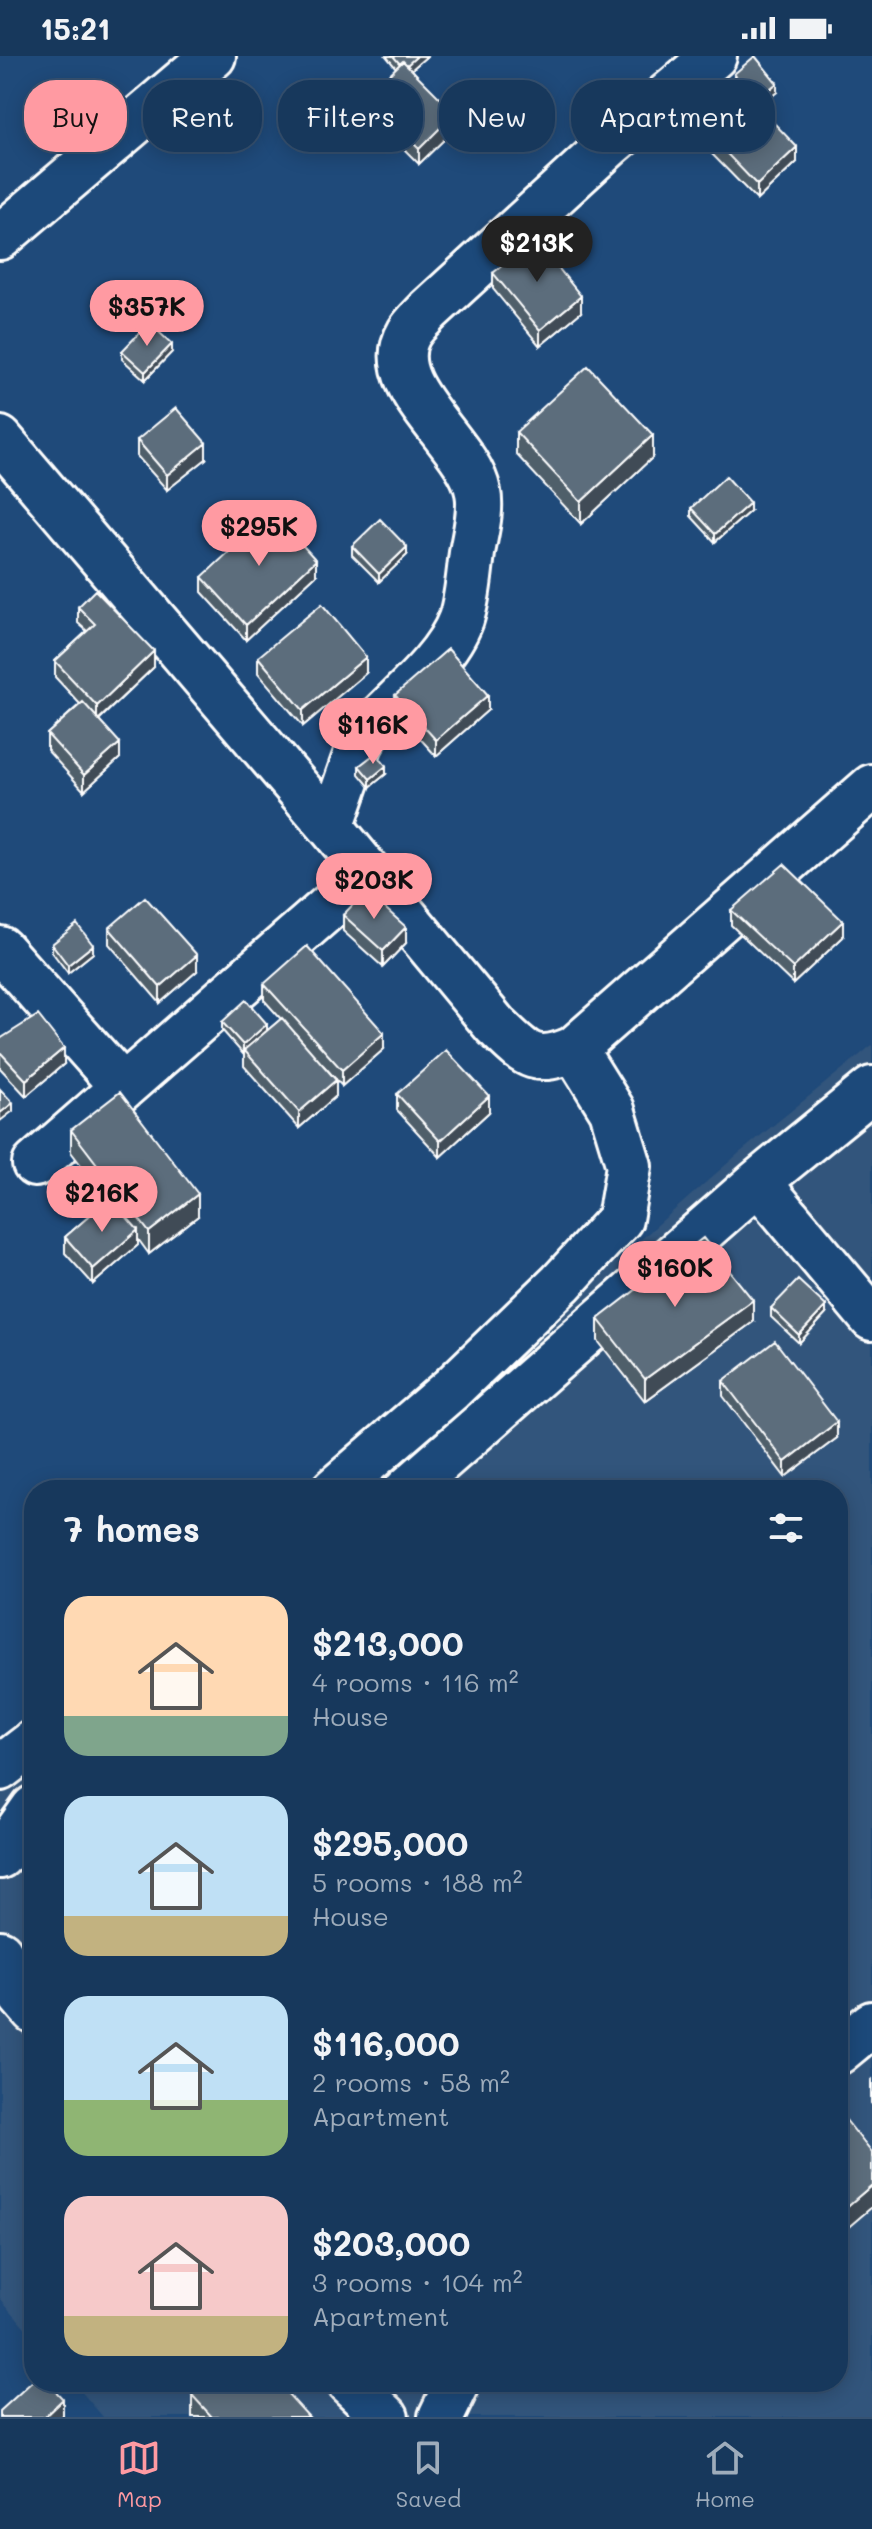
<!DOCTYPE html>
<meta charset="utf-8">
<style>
body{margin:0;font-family:Mali,sans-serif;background:#244365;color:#f1f3f6;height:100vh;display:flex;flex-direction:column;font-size:30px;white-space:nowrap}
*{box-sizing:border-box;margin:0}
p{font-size:26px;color:#9eacbb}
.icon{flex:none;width:44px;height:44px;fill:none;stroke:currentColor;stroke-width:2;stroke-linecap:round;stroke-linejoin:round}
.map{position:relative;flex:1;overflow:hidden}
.drawer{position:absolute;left:24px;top:1424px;width:824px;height:912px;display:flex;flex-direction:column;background:#17385c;border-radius:32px;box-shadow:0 4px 20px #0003,0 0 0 2px #365272}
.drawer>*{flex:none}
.banner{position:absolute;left:24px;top:24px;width:824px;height:72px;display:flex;gap:16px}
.price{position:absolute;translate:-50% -68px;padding:0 18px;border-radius:28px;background:#ff9aa2;color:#111;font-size:26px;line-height:52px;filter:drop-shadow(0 2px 4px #0008)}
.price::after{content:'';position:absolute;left:50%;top:48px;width:24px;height:18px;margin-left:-12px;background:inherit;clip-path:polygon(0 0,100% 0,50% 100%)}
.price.selected{background:#222;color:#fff}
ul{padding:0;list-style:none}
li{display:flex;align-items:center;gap:24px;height:200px;padding:0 40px}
li span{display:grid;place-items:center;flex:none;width:224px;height:160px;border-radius:24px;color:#555}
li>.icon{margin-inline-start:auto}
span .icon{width:96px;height:96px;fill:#fffc;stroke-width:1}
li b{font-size:34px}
h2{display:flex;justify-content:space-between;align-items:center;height:96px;padding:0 40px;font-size:34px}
.chip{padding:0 28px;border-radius:32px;background:#17385c;box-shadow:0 4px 20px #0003,0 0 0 2px #365272;font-size:28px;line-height:72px}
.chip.selected{background:#ff9aa2;color:#111}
.status{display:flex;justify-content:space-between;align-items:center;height:56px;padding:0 40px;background:#17385c;direction:ltr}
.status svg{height:22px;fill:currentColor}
.tab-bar{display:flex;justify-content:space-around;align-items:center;height:112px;border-top:2px solid #365272;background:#17385c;font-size:22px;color:#9eacbb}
.tab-bar a{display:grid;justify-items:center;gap:4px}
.tab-bar .selected{color:#ff9aa2}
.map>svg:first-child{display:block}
</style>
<div class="status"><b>15:21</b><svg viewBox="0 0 49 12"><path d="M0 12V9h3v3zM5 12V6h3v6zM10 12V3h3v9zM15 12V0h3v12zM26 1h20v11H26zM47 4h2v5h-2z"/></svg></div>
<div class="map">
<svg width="872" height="2361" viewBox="0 0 872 2361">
<rect width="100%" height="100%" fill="#1f4a7a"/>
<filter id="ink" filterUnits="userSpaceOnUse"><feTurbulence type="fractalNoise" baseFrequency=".0125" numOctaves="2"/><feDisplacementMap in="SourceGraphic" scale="16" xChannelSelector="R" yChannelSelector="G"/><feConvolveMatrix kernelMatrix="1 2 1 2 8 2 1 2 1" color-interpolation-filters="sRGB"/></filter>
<g filter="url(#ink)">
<path fill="#31547b" d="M872,989v1372h-769l-30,-35h765v-892h-482l382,-336z
M34,1705v577l-34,-40v-510z"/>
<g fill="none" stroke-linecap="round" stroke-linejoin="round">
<g stroke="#fff" stroke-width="50">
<path id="minor" d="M0,181l213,-181
M0,383l331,388 164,198c30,28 37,42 79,24l298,-262
M331,771l29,-83 8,-14c30,-32 78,-70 93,-111 7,-22 8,-44 11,-66 3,-19 10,-42 6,-61 -9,-50 -100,-106 -69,-159 5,-9 14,-16 20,-23l180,-165 105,-89
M0,893l122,137
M872,1033l-114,93 114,136
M35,1108l333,-291
M334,1434l117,-101 110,-106 59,-64 9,-53 -17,-56 -38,-61
M407,1434l351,-308
M0,1712l34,-26
M0,1800l34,-48
M0,1897l21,43 13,15
M838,1996l34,-28
M349,2326l37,35
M441,2361l17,-35"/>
</g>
<use href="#minor" stroke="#1f4a7a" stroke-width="44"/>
</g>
<path fill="#4f5e6b" stroke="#fff" stroke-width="2" d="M386,0h41l-15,13 43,60 -36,35 -52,-52v-16l29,-28z
M734,18l43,18 -18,14 38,56 -40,38 -47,-48v-16l38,-37 -14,-17z
M493,217l88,39 -41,34 -47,-57z
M122,295l50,1 -27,28 -23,-21z
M516,376l137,25 -72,67 -65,-70z
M137,384l69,19 -39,31 -30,-34z
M691,452l59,3 -35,31 -24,-26z
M352,490l55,9 -28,27 -27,-27z
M316,519l-70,65 -44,-48v-15z
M78,551l76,60 -55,53 21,38 -36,33 -37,-41v-16l33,-30 -25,-27v-16l32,-30 -9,-8z
M258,601l108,16 -63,53 -45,-53z
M395,639l93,15 -52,46 -41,-45z
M359,710l27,8 -16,13 -11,-13z
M731,854l112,27 -50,47 -62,-59z
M343,859l63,28 -23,24 -40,-36z
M109,872l88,43 -37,32 -51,-59z
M52,888l41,9 -25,20 -16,-21z
M264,928l120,65 -42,37 -19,-21 13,31 -37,32 -55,-62v-13l-1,1 -21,-24v-8l45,9 14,-12 -17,-19z
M0,983l64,25 -38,32 -26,-28z
M397,1038l92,18 -49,45 -43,-47z
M71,1074l127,86 -49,38 -11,-15v6l-45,39 -28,-31v-16l43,-37 -37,-48z
M771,1252l55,6 -27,29 -28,-26z
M598,1263l155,3 -108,79 -47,-60z
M723,1325l114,57 -52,39 -62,-81z
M872,2024v24l-1,-1v-22z
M192,2339l117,22h-117z"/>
<path fill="#404c57" stroke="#fff" stroke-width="2" d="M417,0h10l-24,21v-9z
M777,27v9l-21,17v-9z
M455,57v16l-36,35v-15z
M797,91v15l-40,38v-15z
M581,240v16l-41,34v-16z
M172,288v8l-27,28v-8z
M653,379v22l-72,67v-22z
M206,387v16l-39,31v-15z
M750,447v8l-35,31v-8z
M407,491v8l-28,27v-8z
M316,504v15l-70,65v-15z
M154,595v16l-57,54v-15z
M366,601v16l-63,53v-16z
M488,639v15l-52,46v-16z
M120,687v15l-36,33v-16z
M386,710v8l-16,13v-8z
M843,865v16l-50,47v-16z
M406,871v16l-23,24v-16z
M93,889v8l-25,20v-8z
M197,899v16l-37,32v-16z
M267,968v9l-23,17 -1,4v-9z
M384,977v16l-42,37v-16z
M64,992v16l-38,32v-16z
M336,1024v16l-37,32v-16z
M489,1040v16l-49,45v-16z
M13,1047v8l-13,10v-8z
M198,1138v22l-49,38v-22z
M138,1174v15l-45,39v-15z
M753,1244v22l-108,79v-22z
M826,1250v8l-27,29v-8z
M837,1366v16l-52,39v-15z
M872,2129v22l-34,29v-22z
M63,2343v16l-2,2h-17z"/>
<path fill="#5c6d7c" stroke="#fff" stroke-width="2" d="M393,0h24l-10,9 -4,-4 -3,3z
M755,0l22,27 -21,17 -22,-26z
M403,5l52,52 -36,36 -52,-53z
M750,42l47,49 -40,38 -47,-49z
M535,183l46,57 -41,34 -47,-57z
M149,267l23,21 -27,28 -23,-21z
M588,310l65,69 -72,67 -65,-70z
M176,352l30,35 -39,32 -30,-35z
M726,420l24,27 -35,31 -24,-26z
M272,456l44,48 -70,65 -44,-48z
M380,463l27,28 -28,27 -27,-28z
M95,534l59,61 -57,55 -42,-45 40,-37 -17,-17z
M322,548l44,53 -63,53 -45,-53z
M448,593l40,46 -52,45 -41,-45z
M83,646l37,41 -36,32 -37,-41z
M376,697l10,13 -16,13 -11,-13z
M784,808l59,57 -50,47 -62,-58z
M366,835l40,36 -23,24 -40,-36z
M145,841l52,58 -37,32 -51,-59z
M77,868l16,21 -25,20 -16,-21z
M307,890l77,87 -42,37 -78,-86z
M246,944l21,24 -24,21 -21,-23z
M38,959l26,33 -38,32 -26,-28v-13z
M282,962l54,62 -37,32 -55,-62z
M446,994l43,46 -49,45 -43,-47z
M0,1033l13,14 -13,10z
M120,1036l78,102 -49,38 -78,-102z
M110,1142l28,32 -45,39 -28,-32z
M703,1182l50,62 -108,79 -47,-60z
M798,1224l28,26 -27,29 -28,-27z
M775,1285l62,81 -52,40 -62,-81z
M838,2054l34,43v32l-34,29z
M34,2324v2h13l16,17 -19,18h-44v-6z
M206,2326h71l32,35h-97l-20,-22z"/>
</g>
</svg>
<b class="price selected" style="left:537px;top:228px">$213K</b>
<b class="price" style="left:147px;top:292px">$357K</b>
<b class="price" style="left:259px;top:512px">$295K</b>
<b class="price" style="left:373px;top:710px">$116K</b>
<b class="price" style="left:374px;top:865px">$203K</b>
<b class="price" style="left:102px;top:1178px">$216K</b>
<b class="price" style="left:675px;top:1253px">$160K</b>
<div class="banner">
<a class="chip selected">Buy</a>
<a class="chip">Rent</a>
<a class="chip">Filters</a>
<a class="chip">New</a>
<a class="chip">Apartment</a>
</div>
<section class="drawer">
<h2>7 homes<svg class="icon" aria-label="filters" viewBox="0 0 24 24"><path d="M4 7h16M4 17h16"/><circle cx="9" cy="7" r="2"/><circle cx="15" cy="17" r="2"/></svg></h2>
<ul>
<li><span style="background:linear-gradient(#ffd9b3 75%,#7fa58c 0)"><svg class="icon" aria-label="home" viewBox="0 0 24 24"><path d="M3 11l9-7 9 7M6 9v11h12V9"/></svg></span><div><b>$213,000</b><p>4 rooms · 116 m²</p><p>House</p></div></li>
<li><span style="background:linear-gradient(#bfe0f5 75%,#c2b280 0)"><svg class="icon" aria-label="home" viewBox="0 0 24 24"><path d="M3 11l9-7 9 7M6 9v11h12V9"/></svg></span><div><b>$295,000</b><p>5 rooms · 188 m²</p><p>House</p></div></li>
<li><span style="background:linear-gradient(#bfe0f5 65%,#8fb573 0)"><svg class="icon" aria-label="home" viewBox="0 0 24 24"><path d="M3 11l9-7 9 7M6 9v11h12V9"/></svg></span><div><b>$116,000</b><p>2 rooms · 58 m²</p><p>Apartment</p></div></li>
<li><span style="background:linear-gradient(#f6c9c9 75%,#c2b280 0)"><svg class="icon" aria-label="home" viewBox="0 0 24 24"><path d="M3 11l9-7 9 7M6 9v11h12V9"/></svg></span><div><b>$203,000</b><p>3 rooms · 104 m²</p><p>Apartment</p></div></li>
</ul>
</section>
</div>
<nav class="tab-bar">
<a class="selected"><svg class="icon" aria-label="map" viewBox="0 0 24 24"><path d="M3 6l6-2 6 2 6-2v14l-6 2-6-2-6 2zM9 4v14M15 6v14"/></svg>Map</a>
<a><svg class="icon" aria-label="saved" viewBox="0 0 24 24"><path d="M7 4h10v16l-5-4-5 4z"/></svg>Saved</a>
<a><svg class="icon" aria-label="home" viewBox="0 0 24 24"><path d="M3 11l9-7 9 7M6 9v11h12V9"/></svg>Home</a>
</nav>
